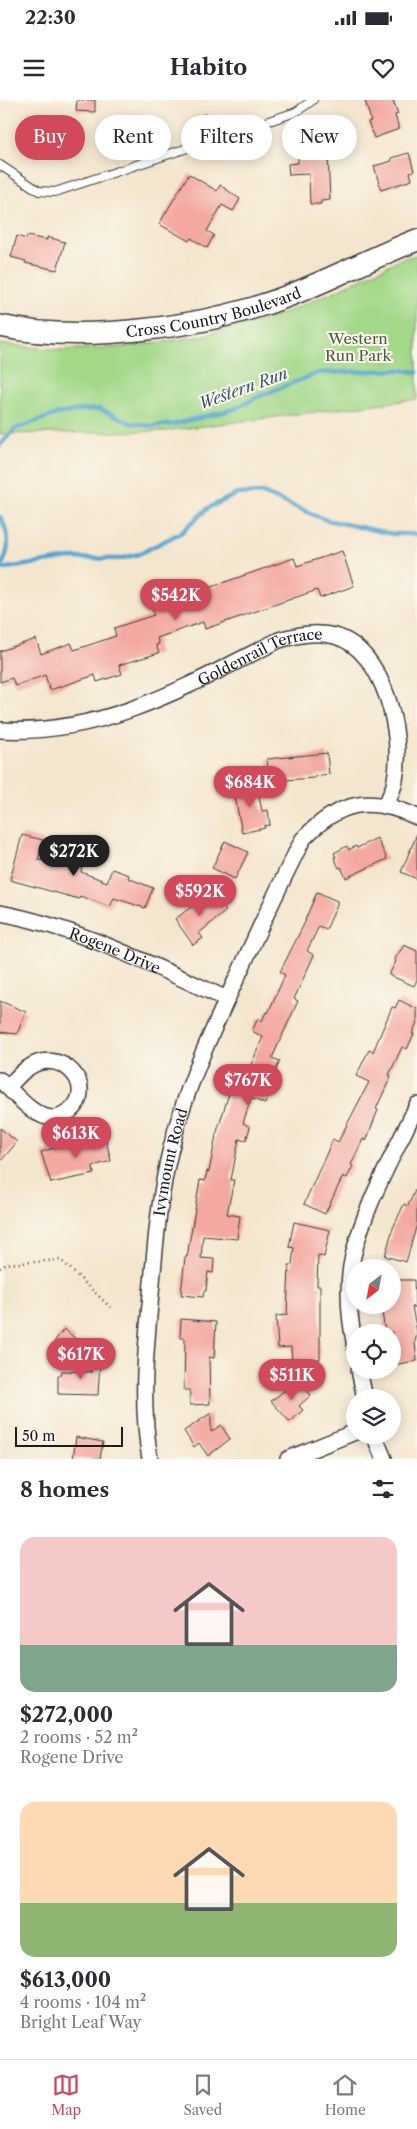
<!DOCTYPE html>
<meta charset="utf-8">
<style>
body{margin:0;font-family:"Libre Caslon Text",serif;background:#f7f7f7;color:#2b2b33;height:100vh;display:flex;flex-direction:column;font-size:19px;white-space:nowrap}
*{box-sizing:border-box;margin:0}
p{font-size:16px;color:#7c7c81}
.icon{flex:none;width:28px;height:28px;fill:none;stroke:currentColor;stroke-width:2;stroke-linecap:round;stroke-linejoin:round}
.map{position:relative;height:1359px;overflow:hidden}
.side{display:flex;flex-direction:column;background:#fff;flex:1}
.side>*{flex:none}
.hud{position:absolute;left:15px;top:15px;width:388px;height:45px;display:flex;gap:10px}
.needle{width:32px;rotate:211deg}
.fabs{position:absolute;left:346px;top:1159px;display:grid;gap:10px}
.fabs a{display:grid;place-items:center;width:55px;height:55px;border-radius:50%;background:#fff;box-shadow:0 2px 12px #0003;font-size:25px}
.scale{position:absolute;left:15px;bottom:12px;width:108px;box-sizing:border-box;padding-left:5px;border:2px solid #1c1c1c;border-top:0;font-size:14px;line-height:18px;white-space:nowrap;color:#1c1c1c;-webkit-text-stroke:4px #fbf7ec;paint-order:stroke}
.price{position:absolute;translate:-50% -42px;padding:0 11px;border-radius:18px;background:#d1495b;color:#fff;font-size:16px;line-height:32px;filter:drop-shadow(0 1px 2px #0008)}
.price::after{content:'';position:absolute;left:50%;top:30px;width:15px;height:11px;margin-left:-8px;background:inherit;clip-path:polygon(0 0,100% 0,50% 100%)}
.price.on{background:#222;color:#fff}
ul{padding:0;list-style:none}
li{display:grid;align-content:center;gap:10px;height:265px;padding:0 20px}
li span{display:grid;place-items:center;height:155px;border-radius:15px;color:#555}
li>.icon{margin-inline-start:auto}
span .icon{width:90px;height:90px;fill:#fffc;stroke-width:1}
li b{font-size:21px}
h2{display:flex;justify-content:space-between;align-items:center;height:60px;padding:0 20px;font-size:21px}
.pill{padding:0 18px;border-radius:22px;background:#fff;box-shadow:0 2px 12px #0003;font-size:18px;line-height:45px}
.pill.on{background:#d1495b;color:#fff}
.status{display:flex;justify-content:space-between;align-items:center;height:35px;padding:0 25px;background:#fff;direction:ltr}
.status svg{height:14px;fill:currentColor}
header{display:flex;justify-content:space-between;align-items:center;height:65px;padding:0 20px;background:#fff;font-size:22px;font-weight:700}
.tab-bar{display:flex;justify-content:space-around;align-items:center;height:70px;border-top:1px solid #e1e1e2;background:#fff;font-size:14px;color:#7c7c81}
.tab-bar a{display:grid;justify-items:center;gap:2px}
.tab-bar .on{color:#d1495b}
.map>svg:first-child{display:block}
</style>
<div class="status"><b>22:30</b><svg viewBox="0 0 49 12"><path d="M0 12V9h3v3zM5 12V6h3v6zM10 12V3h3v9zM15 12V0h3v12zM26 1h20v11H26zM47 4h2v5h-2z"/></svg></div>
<header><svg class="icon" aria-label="menu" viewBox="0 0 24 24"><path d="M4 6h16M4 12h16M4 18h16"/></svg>Habito<svg class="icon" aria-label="heart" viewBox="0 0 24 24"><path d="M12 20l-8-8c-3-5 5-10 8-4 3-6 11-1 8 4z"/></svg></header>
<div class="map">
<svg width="417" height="1359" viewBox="0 0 417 1359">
<rect width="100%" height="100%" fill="#fbf7ec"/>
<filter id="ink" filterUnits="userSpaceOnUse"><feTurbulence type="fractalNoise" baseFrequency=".02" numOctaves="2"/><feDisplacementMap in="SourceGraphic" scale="10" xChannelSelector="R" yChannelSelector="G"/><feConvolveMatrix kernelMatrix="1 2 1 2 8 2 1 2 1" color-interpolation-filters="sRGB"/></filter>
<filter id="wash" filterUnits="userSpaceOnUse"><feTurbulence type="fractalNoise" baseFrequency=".0096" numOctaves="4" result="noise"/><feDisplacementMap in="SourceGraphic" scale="20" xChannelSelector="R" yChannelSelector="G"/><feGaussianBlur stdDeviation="1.12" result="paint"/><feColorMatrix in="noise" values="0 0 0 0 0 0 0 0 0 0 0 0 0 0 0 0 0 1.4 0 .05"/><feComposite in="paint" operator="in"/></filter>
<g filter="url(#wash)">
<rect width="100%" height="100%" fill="#f4e6ce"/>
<path fill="#a2d888" stroke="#5f7a52" d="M417,155v144l-252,32 -165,3v-90l59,6 66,-3 72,-10 75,-19 64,-27 65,-32z"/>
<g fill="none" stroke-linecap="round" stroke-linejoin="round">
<path stroke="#53a5ce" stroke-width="4.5" d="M0,345l15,-16 42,-15 23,-4 20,-1 31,14 21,3 23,-2 59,-15 26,-13 58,-23 82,-3 17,2
M0,417c10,17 11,34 0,51
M0,469l70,-11 49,1 20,-5 43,-22 26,-24 29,-14 26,-1 63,27 67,14h24"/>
</g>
<g id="blocks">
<path fill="#f3a9a1" d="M77,0h18v12l-19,-1z
M365,0h28l5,14 -3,1 4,14 -25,9 -6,-16 3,-1z
M206,14l4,12 -13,3 -3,-11z
M298,42h17v14l13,-1 2,45 -9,1v3h-11l-1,-30 -20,1 -1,-11 10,-1z
M409,53l5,18 -4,1 2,8 -31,10 -7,-24 18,-5 -1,-3z
M189,74l28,17 3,-6 20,14 -7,12 -11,-6 -15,26 7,4 -7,13 -16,-10 -2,3 -30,-17z
M17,136l9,3 1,-3 20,4v-3l18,5 -8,28 -32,-7 1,-2 -15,-4z
M342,451l12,35 -34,12 -3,-8 -112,39 -2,-7 -46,16 2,6 -3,1 3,8 -40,12 3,9 -25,8 -2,-7 -45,15 -5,-15 -30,11 -3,-8 -12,4v-31l36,-12 5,15 30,-11 3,7 42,-14 -2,-8 40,-13 -2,-7 3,-1 -3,-8 34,-12 2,8 106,-37 3,8z
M327,653l2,21 -14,2v2l-46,3 -2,-22z
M256,682l6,29 6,-1 2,15 -6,1 1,2 -23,5 -9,-47z
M417,734v45l-16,-7z
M22,735l21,5 -5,20 23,3 4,-17 21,6 -5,20 26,10 5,-13 17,6 -1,3 25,10 -8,20 -31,-10 -4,9 -30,-11 -1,3 -69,-19z
M377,738l10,21 -41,19 -5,-11 -2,1 -5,-11h2l-2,-4 13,-7 2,4 7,-4 1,2z
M225,741l23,11 -13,27 -23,-11z
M211,792l15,19 -27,22 4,5 -10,7 -18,-26z
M317,792l20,9v4l-11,25 -7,-4 -12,25 7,4 -20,44 4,2 -26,57 8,3 -11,25 3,1 -7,17 -14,-6 -8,25 7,4 -4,14 -7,-2 -8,41h3l-7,34 13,2 -3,23 -34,-3 -2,22 13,1 -1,14 -5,-1 -2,19h-2l-1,6 -22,-2 4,-38h2l13,-77 5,1 2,-10 2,1 7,-37 17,-54 2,1 4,-9 7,3 17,-39 -11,-6 6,-13 4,3 4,-9 2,1 17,-38 -5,-3 26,-52h-1z
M404,845l13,6v29l-3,6 -25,-11 7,-14 -1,-2z
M399,900l18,9v13l-5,12h2l-7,15 -5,-2 -13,28 2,1 -15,33 2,1 -12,31 -3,-2 -12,26 2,1 -6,12 -4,-2 -18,38 -21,-10 29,-65 5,3 31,-60 -13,-6 13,-26 4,2 19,-45 3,1z
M0,901l26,11 -9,22 -17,-2z
M0,1028l17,14 -17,20z
M105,1036l6,25 -18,5 1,8 -43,9 -10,-31 40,-12z
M417,1086v38l-11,38 -21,-6 8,-28 11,-24 4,2z
M294,1122l36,8 -6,27 -6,-2 -1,31h3v73l-28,2 -1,-14 -13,1 -2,-32 11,-1 2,-50h3l2,-17 -5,-1z
M392,1180h22l1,27h-3l5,25 -2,11 2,18 -25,4v-33h-7l-4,-27h11z
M181,1219l35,3 -2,36 -5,-1 1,47 -20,1v-15h-6l1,-52h-5z
M64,1229l12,10 -10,13 -12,-10z
M77,1261h23l-2,34 -40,-1v-19h3l1,-4 30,1z
M298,1280l13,15 -12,11 4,4 -13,12 -19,-21z
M211,1313v19l10,-7 9,14 -22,17 -9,-13 -5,4 -10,-16z
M76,1337l27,5 -3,17h-27z"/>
</g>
</g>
<g filter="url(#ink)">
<use href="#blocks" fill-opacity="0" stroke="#3c3a37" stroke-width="1"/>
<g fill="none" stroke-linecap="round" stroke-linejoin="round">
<g stroke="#3c3a37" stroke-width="10">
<path id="service" d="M0,65l39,26 16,1 241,-80 17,-12"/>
</g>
<g stroke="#3c3a37" stroke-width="18">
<g id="minor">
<path id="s1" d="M0,630c105,6 189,-45 279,-90 18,-5 37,-9 56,-4 50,14 69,100 60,144 -1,9 -6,17 -9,25"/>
<path id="s2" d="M0,813c80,15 153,53 227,86"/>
<path d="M0,980c15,13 32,37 53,38 6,1 12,-4 17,-7 29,-25 -10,-66 -42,-43 -8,5 -14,13 -20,19"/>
<path d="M355,1247c-6,-30 -9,-62 -2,-91 12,-52 42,-103 64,-151"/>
<path d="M359,1270l6,28"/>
<path d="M374,1335l10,24"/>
<path id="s3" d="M150,1359c-9,-52 -5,-103 0,-154 5,-53 8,-106 21,-157 15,-63 43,-121 70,-179 20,-44 40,-87 62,-130 36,-38 66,-44 114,-22"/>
<path d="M288,1359l67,-27"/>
</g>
</g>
<g stroke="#3c3a37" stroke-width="24">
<g id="secondary">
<path id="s4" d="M0,226c83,18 209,1 288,-30 44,-17 85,-39 129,-56"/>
</g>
</g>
<path stroke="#3c3a37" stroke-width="2.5" stroke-dasharray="1 4" stroke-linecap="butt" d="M0,1168l6,-4 55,-4 50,48"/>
<use href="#service" stroke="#fff" stroke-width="8"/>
<use href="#minor" stroke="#fff" stroke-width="15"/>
<use href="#secondary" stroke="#fff" stroke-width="21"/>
</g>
</g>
<g text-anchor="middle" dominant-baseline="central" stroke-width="4" stroke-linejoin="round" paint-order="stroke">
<g font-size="15" fill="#1c1c1c" stroke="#fbf7ec">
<text stroke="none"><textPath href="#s4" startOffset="216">Cross Country Boulevard</textPath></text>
<text stroke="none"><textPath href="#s1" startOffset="274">Goldenrail Terrace</textPath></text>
<text stroke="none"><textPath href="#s2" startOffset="121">Rogene Drive</textPath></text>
<text stroke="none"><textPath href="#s3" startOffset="299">Ivymount Road</textPath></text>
</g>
<g font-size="15" fill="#4b5e42" stroke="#fbf7ec">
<text x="358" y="238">Western<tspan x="358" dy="17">Run Park</tspan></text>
</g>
<g font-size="16" font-style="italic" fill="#355a6c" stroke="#fbf7ec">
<text transform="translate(243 288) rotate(-20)">Western Run</text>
</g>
</g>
</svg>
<div class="fabs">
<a><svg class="needle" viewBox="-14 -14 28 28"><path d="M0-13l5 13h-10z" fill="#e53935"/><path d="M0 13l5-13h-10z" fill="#7c7c81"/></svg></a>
<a><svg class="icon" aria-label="locate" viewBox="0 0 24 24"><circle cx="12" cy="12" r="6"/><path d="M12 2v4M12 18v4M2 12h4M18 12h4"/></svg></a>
<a><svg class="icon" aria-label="layers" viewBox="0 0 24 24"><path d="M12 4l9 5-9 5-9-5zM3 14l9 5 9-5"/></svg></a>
</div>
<div class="scale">50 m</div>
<b class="price" style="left:176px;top:521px">$542K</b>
<b class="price" style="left:250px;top:708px">$684K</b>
<b class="price on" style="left:74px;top:777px">$272K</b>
<b class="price" style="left:200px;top:817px">$592K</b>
<b class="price" style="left:248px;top:1006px">$767K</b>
<b class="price" style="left:76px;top:1059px">$613K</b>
<b class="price" style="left:81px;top:1280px">$617K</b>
<b class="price" style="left:292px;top:1301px">$511K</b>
<div class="hud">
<a class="pill on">Buy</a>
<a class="pill">Rent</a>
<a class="pill">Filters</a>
<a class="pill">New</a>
</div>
</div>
<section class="side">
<h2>8 homes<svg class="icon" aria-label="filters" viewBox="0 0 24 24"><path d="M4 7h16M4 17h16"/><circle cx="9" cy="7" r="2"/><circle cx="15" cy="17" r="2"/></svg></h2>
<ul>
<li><span style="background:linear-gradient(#f6c9c9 70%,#7fa58c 0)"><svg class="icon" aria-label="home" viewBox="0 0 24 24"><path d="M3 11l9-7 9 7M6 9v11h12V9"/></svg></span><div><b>$272,000</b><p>2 rooms · 52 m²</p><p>Rogene Drive</p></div></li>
<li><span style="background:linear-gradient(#ffd9b3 65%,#8fb573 0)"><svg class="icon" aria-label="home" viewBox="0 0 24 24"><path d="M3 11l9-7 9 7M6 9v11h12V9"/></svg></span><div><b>$613,000</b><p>4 rooms · 104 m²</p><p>Bright Leaf Way</p></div></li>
</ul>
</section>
<nav class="tab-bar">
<a class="on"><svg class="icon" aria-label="map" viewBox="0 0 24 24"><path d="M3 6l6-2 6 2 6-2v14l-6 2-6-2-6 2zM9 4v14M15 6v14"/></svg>Map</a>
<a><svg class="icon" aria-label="saved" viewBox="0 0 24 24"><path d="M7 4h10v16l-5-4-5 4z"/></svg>Saved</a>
<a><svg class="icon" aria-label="home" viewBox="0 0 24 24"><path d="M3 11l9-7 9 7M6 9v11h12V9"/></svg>Home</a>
</nav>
